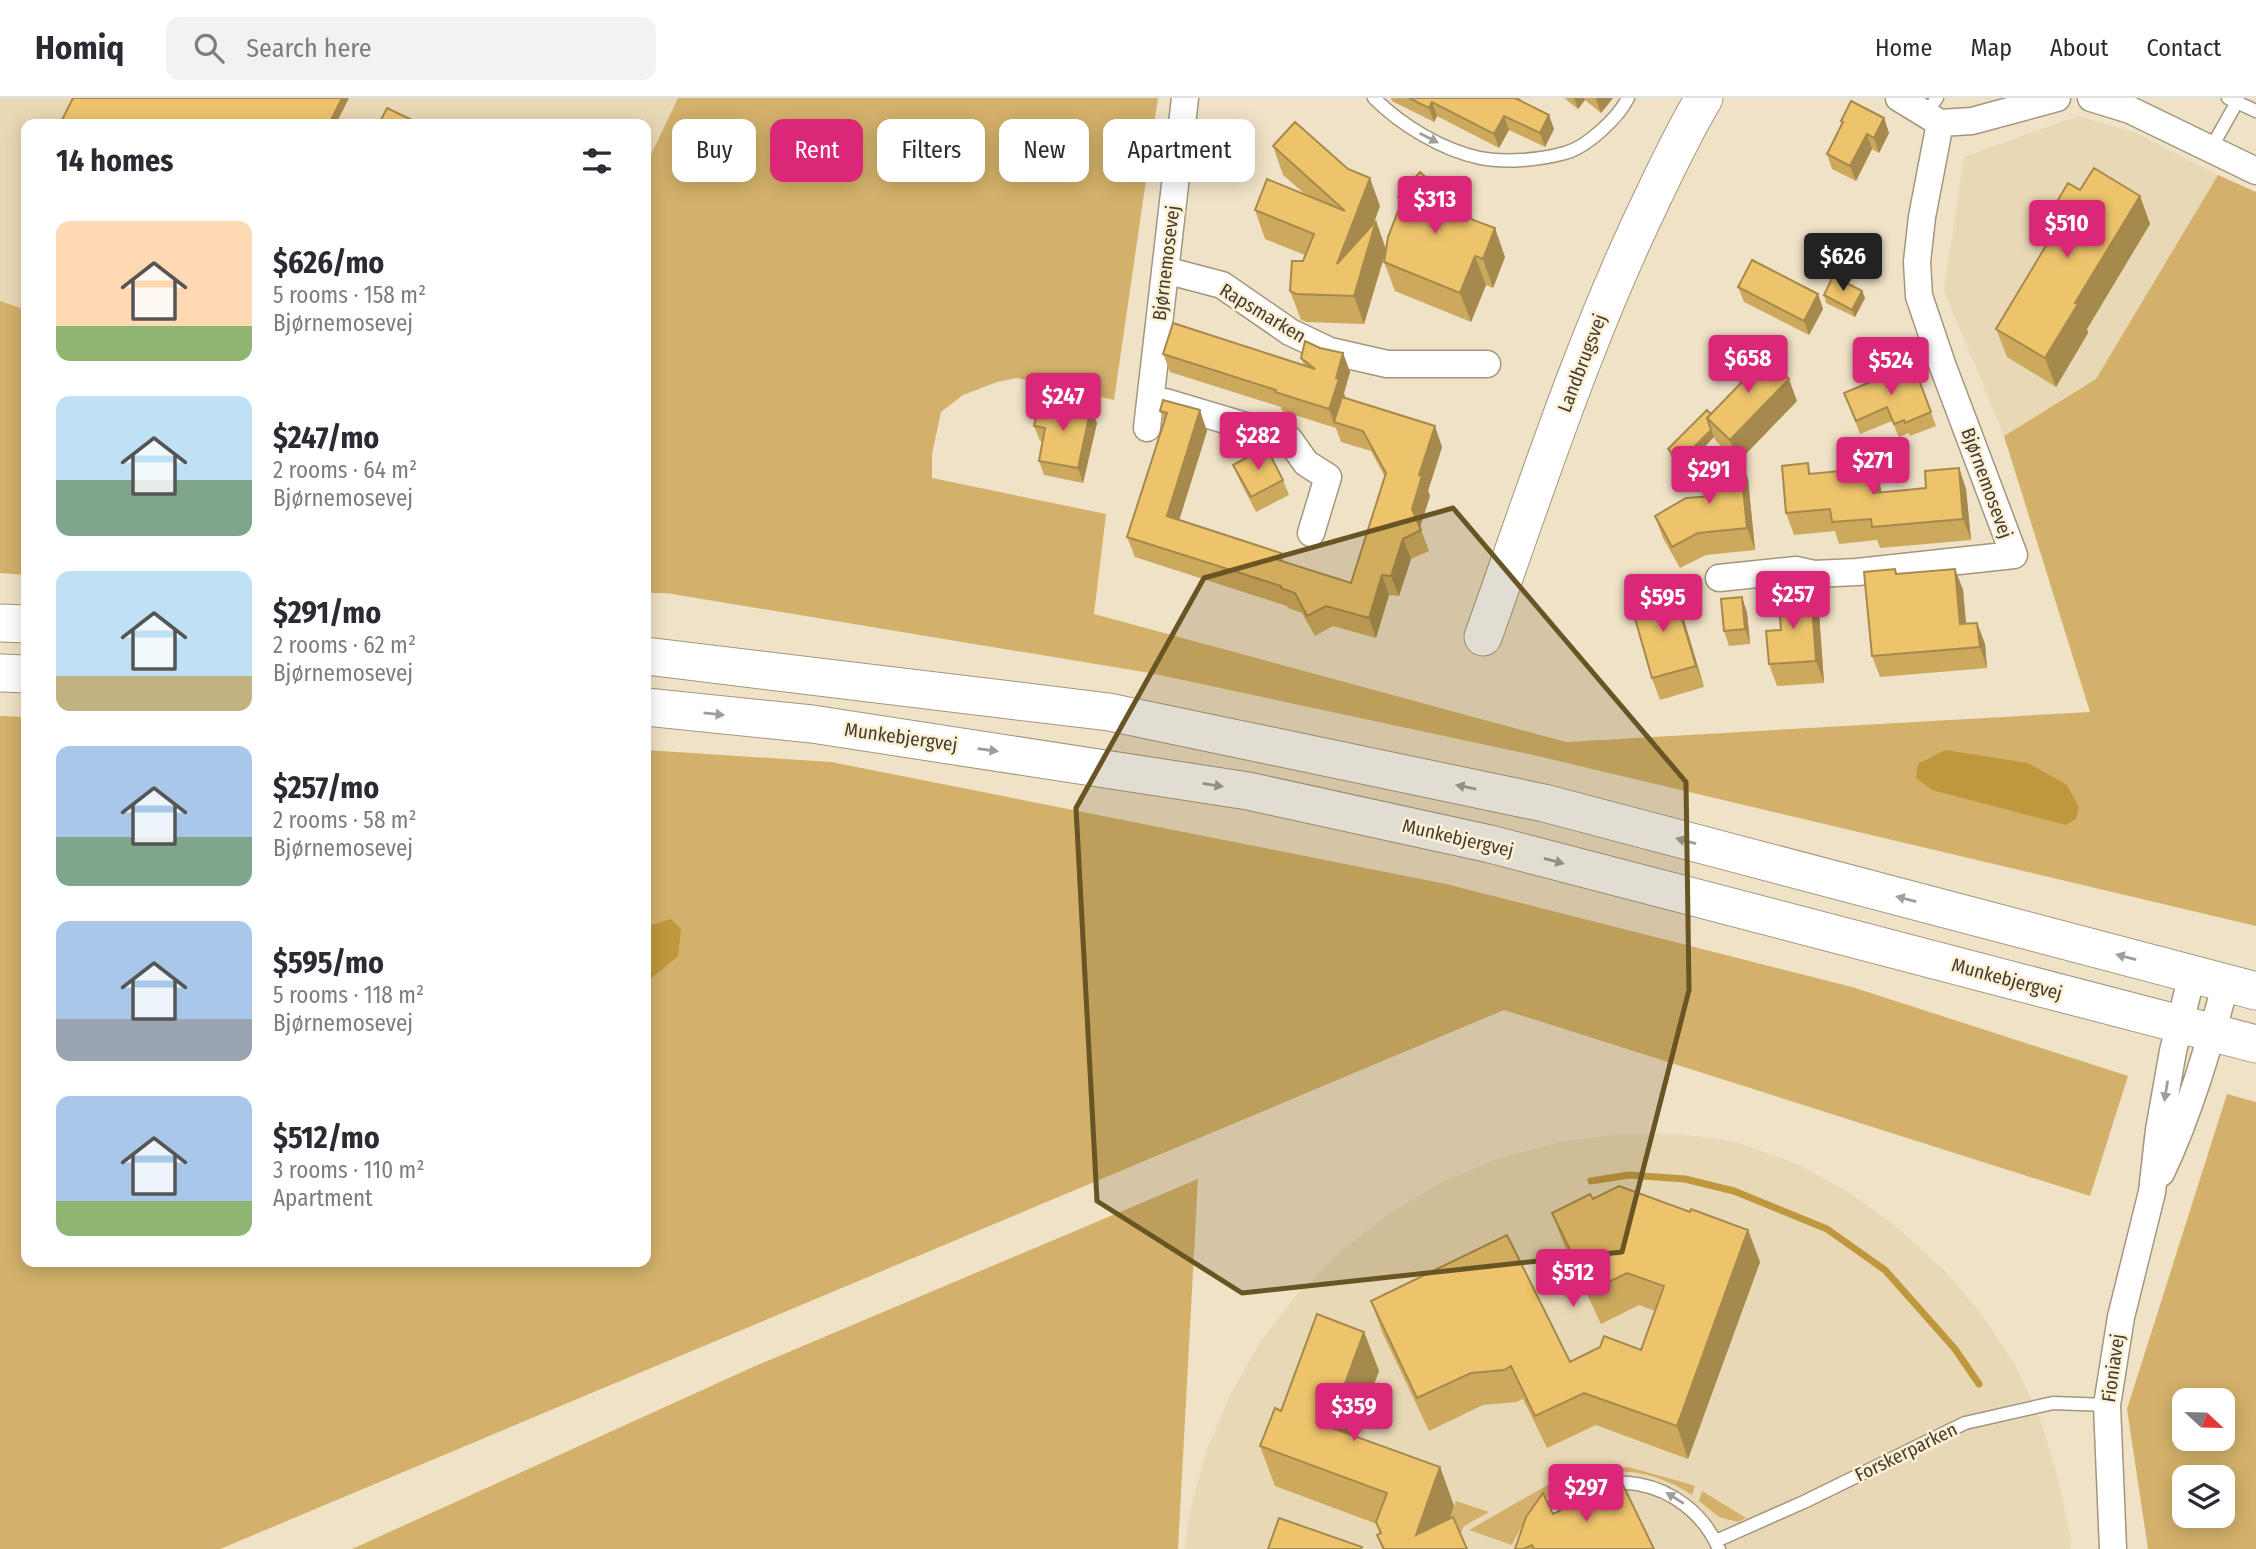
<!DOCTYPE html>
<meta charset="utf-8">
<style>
body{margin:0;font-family:"Fira Sans Condensed",sans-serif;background:#f2f2f3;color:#2b2b33;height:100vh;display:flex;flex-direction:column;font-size:26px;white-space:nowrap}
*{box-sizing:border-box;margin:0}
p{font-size:23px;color:#7c7c81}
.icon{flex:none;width:38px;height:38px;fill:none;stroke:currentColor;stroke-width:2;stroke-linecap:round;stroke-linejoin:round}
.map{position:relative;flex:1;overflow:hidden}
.drawer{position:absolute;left:21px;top:21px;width:630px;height:1148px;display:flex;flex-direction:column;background:#fff;border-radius:14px;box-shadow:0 4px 18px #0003}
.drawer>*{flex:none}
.top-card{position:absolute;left:672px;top:21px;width:665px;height:63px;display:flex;gap:14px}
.needle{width:46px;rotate:112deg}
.fabs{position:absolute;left:2172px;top:1290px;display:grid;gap:14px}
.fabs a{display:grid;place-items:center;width:63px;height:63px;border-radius:14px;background:#fff;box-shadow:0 4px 18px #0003;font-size:35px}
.price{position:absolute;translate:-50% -60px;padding:0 16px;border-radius:7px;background:#db2777;color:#fff;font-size:23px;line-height:46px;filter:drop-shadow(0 2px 4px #0008)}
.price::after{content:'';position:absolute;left:50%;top:42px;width:21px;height:16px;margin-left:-10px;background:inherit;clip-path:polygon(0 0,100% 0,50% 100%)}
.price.active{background:#222;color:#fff}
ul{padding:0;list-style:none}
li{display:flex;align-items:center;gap:21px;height:175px;padding:0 35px}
li span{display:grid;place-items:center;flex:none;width:196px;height:140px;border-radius:14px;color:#555}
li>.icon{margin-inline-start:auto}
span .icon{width:84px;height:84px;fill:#fffc;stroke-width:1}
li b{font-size:30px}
h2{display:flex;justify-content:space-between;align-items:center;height:84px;padding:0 35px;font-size:30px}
.tag{padding:0 24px;border-radius:14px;background:#fff;box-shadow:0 4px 18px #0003;font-size:24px;line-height:63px}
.tag.active{background:#db2777;color:#fff}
header{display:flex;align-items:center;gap:42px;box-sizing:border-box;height:98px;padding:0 35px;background:#fff;border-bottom:2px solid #e1e1e2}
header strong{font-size:33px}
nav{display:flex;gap:38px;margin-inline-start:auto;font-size:24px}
.search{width:490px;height:63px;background:#f2f2f3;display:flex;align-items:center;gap:18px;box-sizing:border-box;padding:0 24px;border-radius:14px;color:#7c7c81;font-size:26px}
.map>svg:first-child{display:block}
</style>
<header>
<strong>Homiq</strong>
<div class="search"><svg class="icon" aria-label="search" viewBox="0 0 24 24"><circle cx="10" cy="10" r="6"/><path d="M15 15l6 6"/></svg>Search here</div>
<nav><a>Home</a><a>Map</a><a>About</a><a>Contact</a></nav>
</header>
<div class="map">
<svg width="2256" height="1451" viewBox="0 0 2256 1451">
<rect width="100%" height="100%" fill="#f0e2c7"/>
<path fill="#e9d8b6" d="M0,0h678l-32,67v-41h-620v186l-26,-9z
M2078,18l58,17 82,42 -122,204 -92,57 -60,-146 20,-133z
M1620,1036h60l57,8 62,23 51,28 49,36 46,42 37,44 35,53 24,54 18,60 12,59 -1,8h-885l5,-38 16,-59 25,-59 30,-52 37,-48 44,-43 48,-37 52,-31 55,-23 63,-17z"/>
<path fill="#d3b16a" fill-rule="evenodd" d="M678,0h480l-44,302 -97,-22 -20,4 -34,13 -22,17 -9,42v24l174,36 -12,100 472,128 524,-30 -86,-276 92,-57 122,-204 38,17v734l-723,-171 -383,-82 -484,-80h-20v-428z
M0,203l26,9v265l-26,-2z
M0,618l26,1v545h620v-512l185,12 615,122 406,103 276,89 -38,120 -586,-186 -1284,539h-220z
M2227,996l29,8v447h-108l-21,-140zM2184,1302h38v38h-38zM2184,1379h38v39h-38z
M1198,1081l-20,370h-826l401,-182z
M1628,1369l58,16 9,3 -3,9c-37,-25 -85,-33 -126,-11l-3,-7 9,-4z
M1558,1381l3,8c-23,14 -38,34 -49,58l-43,-15z
M1702,1393l44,27 -8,4 -19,-5 -20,-16z
M1456,1403l33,11 -25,14 -10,23 -14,-2z"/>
<path fill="#bf973d" d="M1945,652l83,13 39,22 12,22 -3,12 -10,6 -134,-35 -16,-12 2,-14z
M671,821l10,10 -3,27 -32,27v-51l5,-7z"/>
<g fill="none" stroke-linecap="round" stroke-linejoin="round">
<path stroke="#bf973d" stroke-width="7" d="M1591,1083l38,-6 56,4 49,12 93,38 58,41 70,79 24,35"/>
<g stroke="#a3967d" stroke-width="15">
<path id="lane" d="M1374,0c27,27 68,52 106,60 26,5 59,2 85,-5 22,-6 53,-35 63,-55
M2228,0l28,13
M1925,17l12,-17
M2210,52l27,-48
M1541,1421c52,-61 147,-42 178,30
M1716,1443l90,-40 159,-78 88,-20 54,2"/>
</g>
<g stroke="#a3967d" stroke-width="29">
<path id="street" d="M1899,0l41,25 32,-2 85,-23
M2091,0l39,12 126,61
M1165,172l57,15 68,47 40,19 57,13h100
M1165,304l124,37 17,24 22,14 -17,56
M1147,330l38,-330
M1719,480l77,-8 18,4 43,-2 157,-17 -72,-191 -23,-68 -2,-34 5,-45 18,-94
M2161,1075c29,-61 47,-125 65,-190
M2113,1451l-6,-144 14,-88 31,-125 7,-62 14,-79 19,-76"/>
</g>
<g stroke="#a3967d" stroke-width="39">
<path id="secondary" d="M0,525l26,1
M1483,539c53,-148 101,-298 170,-440 16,-34 32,-67 51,-99
M646,558l463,56 435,91 712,188
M0,575l26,1
M646,609l166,17 436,67 242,53 766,200"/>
</g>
<use href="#lane" stroke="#fff" stroke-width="12"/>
<use href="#street" stroke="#fff" stroke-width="26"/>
<use href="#secondary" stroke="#fff" stroke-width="37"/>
</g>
<path fill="#cca95d" d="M1391,0h129l1,3 33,28 -9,18 -36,-17 -10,18 -62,-32 -3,6 -42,-21z
M1564,0h49l-12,15 -16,-13 -7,9z
M1884,20l5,15 -10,20 -7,-4 -16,32 -24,-12 -5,-15 15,-29 -1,-4z
M1273,48l107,60 -6,17 2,-2 10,28 15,-44 -3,-8 107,60 -12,31 -7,-3 -15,37 -76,-31 -11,-29 2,-11 -22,73 -57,-2 -6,-2 -11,-29 15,-36 -40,-16 -10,-29 51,-15 -23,-20z
M2080,92l60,6 10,28 -63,105 1,4 -32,54 -49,-30 -11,-28 49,-81 -6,-16z
M1738,189l80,7 5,15 -14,26 -65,-33z
M1862,193l3,7 -10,19 -29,-14 -2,-8z
M1320,250l23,5 7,19 -6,21 1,5 97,49 -14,44 2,5 -10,31 9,24 -18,8 -12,37 -10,-1 -13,43 -43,-12 -18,10 -13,-23 -14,-5 -1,-2 -152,-49 -8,-20 37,-115 -4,-11 3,-11 44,31 -28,89 102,33 3,9 67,21 34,-106 -14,-26 -30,-9 -5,-14 -54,-17 -1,-4 -111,-35 -7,-18 141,11 -3,-7z
M1913,266l23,62 -26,10 -1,-3 -10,4 -7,-16 -32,13 -16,-41z
M1735,272l62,31 -56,58 7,20 7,71 -49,5 -26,13 -17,-30 -8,-22 58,-20 21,-38 -19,-18 -1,-3 -31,32 -12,-12 -3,-8 43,-35 29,-30z
M1097,325l-14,60 -39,-8 -5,-14 4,-20h-3l-6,-15z
M1808,365l3,11 62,-6 8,24 45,-4 33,-20 7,21 5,51 -91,8 -3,-8 -38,4 -4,-13 -41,4 -8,-22z
M1233,367l50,15 6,15 -33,17 -17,-33z
M1955,471l8,21 3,34 11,-1 8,21 2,24 -107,9 -8,-21 25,-82z
M1673,491l8,21 23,77 -44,13 -8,-22z
M1811,493l8,22 5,70 -47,3 -8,-22 12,-34z
M1747,514l3,32 -21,2 -5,-15z
M1593,1101l97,13 58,18 12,32 -72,197 -92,-34 -49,23 -24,-49 -7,3 -33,3 -54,26 -46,-97 -12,-33 199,61 71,-12 14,-39 -16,-6 -38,19 -37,-79 -12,-32z
M1364,1234l15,39 -25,65 86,31 14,39 -4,13 17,30h-85l-5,-14 3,-1 -3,-10 -102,-38 -15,-40 21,-35z
M1553,1416l101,35h-139z"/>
<path fill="#a6894c" d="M342,0h7l-13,26h-7z
M1574,0h10l1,2 -7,9z
M1597,0h16l-12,15 -5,-14z
M1432,4l5,14 -3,6 -5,-14z
M1549,17l5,14 -9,18 -5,-14z
M1504,18l5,14 -10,18 -5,-14z
M1884,20l5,15 -10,20 -5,-15z
M1867,36l5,15 -16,32 -6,-15z
M1370,80l10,28 -33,87 -10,-29z
M2140,98l10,28 -63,105 1,4 -32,54 -11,-29 30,-55z
M1376,123l10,29 -22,74 -10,-28z
M1495,130l10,29 -12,31 -10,-29z
M1475,158l11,29 -15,37 -11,-29z
M1862,193l3,7 -10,19 -3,-7z
M1818,196l5,15 -14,26 -5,-14z
M1343,255l7,19 -6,21 1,4 -11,25 2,6 -7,-19 7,-31z
M1789,281l8,22 -56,58 7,20 7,71 -8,-22 -9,-66 -8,-22z
M1091,310l6,15 -14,60 -5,-15z
M1200,312l7,21 -33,106 -7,-21z
M1435,328l7,21 -14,44 2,5 -11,34 -7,-21 7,-34z
M1711,332l3,7 -31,32 -3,-8z
M1873,370l8,21 1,25 -7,-21z
M1959,370l7,21 5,51 -8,-21z
M1403,441l8,20 -12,37 -8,-20z
M1955,471l8,21 5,55 -8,-21z
M1382,477l7,20 -13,43 -7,-20z
M1673,491l8,21 23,77 -8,-21z
M1811,493l8,22 5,70 -8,-22z
M1742,499l5,15 3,32 -5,-15z
M1977,525l8,21 2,24 -7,-21z
M1748,1132l12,32 -72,197 -11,-33z
M1364,1234l15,39 -36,96 -14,-40z
M1440,1369l14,39 -15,43 -23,-14z"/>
<path fill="#edc46c" stroke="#a6894c" stroke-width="2" d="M73,0h269l-13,26h-81l2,-4 -4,4h-186z
M1409,0h106l34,17 -9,18 -36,-17 -10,18 -62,-32 -3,6z
M1851,3l33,17 -10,20 -7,-4 -17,32 -23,-12 16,-32 -2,-1z
M387,10l33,16h-41z
M1295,24l53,47 22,9 -33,86 39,-43 -22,75 -58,-2 -6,-3 2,-30h11l11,-27 -59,-24 12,-31 78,32 -72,-65z
M2094,70l46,28 -65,107 3,1 -33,54 -49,-29 54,-90 -11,-7 29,-49 12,7z
M1420,74l53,48 22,8 -12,31 -8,-3 -15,37 -76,-31 4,-25 14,-36 -4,-4z
M1752,162l66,34 -14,27 -66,-34z
M1833,178l29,15 -10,19 -28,-15z
M1173,225l142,46 -14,-11 4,-17 15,7 23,5 -7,25 3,1 -10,30 -54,-17 1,-2 -113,-36z
M1751,256l9,9 6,-6 23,22 -59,61 -23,-22 37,-38 -9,-10z
M1913,266l18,48 -26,11 -1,-3 -10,4 -7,-17 -31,14 -12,-28z
M1342,299l93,29 -16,49 3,1 -10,33 9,21 -18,9 -12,37 -9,-1 -13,43 -43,-12 -19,10 -12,-23 -14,-5v-2l-154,-49 40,-124 -7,-2 3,-11 37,10 -33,106 114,37 -3,7 73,23 35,-110 -23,-42 -29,-9z
M1059,304l32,6 -13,60 -39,-7 6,-33 -11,-2 5,-23 19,4z
M1707,312l4,4 -4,4 4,12 -31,31 -12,-12z
M1266,349l17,33 -32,17 -18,-32z
M1740,359l7,71 -49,5 -26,14 -17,-31 31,-18 27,-2 -3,-35z
M1808,365l1,11 64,-6 2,25 51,-5 -1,-17 34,-3 4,51 -91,8 -1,-8 -39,3 -2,-13 -44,4 -4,-47z
M1895,471l1,5 59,-5 5,55 17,-1 3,24 -108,9 -8,-84z
M1673,491l23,77 -44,12 -22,-77z
M1811,493l5,70 -47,3 -3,-33 15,-1 -3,-36z
M1742,499l3,32 -21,2 -3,-32z
M1619,1088l71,26 1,-3 57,21 -71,196 -93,-33 -49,23 -24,-50 -7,4 -33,3 -54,25 -46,-97 136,-66 63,127 30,-15 4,-11 37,14 23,-64 -37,-13 -37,18 -38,-78 38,-19 3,5z
M1317,1216l47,18 -35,95 111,40 -24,68 37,-18 14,32h-83l-7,-14 4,-2 -5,-11 11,-29 -127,-47 15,-38 6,3z
M1621,1383l33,68h-120l-2,-4 -9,4h-8l11,-32 17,-24 10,21z
M1279,1420l83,29 -1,2h-93z"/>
<defs><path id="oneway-solid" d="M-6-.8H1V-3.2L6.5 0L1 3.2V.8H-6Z" transform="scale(1.75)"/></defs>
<g fill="#a09e98">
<use href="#oneway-solid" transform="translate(1429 40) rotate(27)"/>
<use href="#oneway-solid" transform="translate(714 616) rotate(6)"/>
<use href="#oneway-solid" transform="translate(988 652) rotate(8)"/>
<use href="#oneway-solid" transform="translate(1213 687) rotate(9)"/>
<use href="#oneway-solid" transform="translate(1466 689) rotate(-168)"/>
<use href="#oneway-solid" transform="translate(1686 743) rotate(-165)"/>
<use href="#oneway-solid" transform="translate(1554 763) rotate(15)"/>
<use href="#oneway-solid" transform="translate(1906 801) rotate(-165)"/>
<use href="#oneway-solid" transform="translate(2126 859) rotate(-165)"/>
<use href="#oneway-solid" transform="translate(2166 993) rotate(99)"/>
<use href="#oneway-solid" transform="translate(1675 1400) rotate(-148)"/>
</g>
<path fill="#695423" fill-opacity="0.2" stroke="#695423" stroke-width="5" stroke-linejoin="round" d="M1453,410l233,274 3,208 -67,262 -380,41 -145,-92 -21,-393 128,-230z"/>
<g text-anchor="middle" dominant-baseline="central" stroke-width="5" stroke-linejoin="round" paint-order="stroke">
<g font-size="19" fill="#413c31" stroke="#fdf0d4">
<text transform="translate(1166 165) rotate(-83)">Bjørnemosevej</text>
<text transform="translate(1263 215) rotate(31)">Rapsmarken</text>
<text transform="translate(1582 265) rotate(-69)">Landbrugsvej</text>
<text transform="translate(1987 385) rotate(70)">Bjørnemosevej</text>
<text transform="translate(901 639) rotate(8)">Munkebjergvej</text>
<text transform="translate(1458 740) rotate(13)">Munkebjergvej</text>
<text transform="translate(2007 881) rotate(15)">Munkebjergvej</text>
<text transform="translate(2113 1270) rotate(-82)">Fioniavej</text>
<text transform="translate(1906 1354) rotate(-26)">Forskerparken</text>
</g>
</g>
</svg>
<div class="fabs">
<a><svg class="needle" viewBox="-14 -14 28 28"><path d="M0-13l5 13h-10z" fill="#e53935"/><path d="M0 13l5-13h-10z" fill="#7c7c81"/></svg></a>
<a><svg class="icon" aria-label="layers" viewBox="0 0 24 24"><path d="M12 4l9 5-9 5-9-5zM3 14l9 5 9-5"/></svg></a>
</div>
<b class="price" style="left:1435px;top:138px">$313</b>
<b class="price" style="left:2067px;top:162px">$510</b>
<b class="price active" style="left:1843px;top:195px">$626</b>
<b class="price" style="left:1748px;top:297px">$658</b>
<b class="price" style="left:1891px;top:299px">$524</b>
<b class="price" style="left:1063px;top:335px">$247</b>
<b class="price" style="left:1258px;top:374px">$282</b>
<b class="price" style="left:1873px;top:399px">$271</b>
<b class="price" style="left:1709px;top:408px">$291</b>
<b class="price" style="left:1793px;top:533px">$257</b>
<b class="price" style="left:1663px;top:536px">$595</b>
<b class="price" style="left:1573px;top:1211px">$512</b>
<b class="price" style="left:1354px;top:1345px">$359</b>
<b class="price" style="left:1586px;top:1426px">$297</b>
<div class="top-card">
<a class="tag">Buy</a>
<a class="tag active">Rent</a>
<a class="tag">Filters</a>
<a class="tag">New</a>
<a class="tag">Apartment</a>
</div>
<section class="drawer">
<h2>14 homes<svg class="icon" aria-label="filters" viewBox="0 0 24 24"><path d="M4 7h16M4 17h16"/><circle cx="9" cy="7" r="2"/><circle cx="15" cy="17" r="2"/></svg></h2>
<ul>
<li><span style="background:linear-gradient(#ffd9b3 75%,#8fb573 0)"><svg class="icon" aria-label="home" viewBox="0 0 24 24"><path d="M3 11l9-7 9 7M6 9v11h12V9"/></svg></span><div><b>$626/mo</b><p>5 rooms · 158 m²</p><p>Bjørnemosevej</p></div></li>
<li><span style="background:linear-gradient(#bfe0f5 60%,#7fa58c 0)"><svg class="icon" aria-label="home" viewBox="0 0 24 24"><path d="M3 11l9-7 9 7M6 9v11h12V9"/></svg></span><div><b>$247/mo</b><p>2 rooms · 64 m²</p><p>Bjørnemosevej</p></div></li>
<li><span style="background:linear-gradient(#bfe0f5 75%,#c2b280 0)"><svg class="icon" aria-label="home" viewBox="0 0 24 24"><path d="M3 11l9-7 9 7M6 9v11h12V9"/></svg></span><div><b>$291/mo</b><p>2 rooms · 62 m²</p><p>Bjørnemosevej</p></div></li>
<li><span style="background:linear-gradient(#a9c7e8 65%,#7fa58c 0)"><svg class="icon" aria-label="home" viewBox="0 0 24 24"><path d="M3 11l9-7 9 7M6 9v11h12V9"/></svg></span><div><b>$257/mo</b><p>2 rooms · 58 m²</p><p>Bjørnemosevej</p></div></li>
<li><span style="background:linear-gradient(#a9c7e8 70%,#9aa5b1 0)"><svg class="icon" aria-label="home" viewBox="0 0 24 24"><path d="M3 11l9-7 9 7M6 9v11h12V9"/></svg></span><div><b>$595/mo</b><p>5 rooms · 118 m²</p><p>Bjørnemosevej</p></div></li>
<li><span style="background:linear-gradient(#a9c7e8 75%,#8fb573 0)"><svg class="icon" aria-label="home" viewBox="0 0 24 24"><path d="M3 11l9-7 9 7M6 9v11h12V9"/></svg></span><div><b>$512/mo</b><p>3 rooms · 110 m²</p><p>Apartment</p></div></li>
</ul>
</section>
</div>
